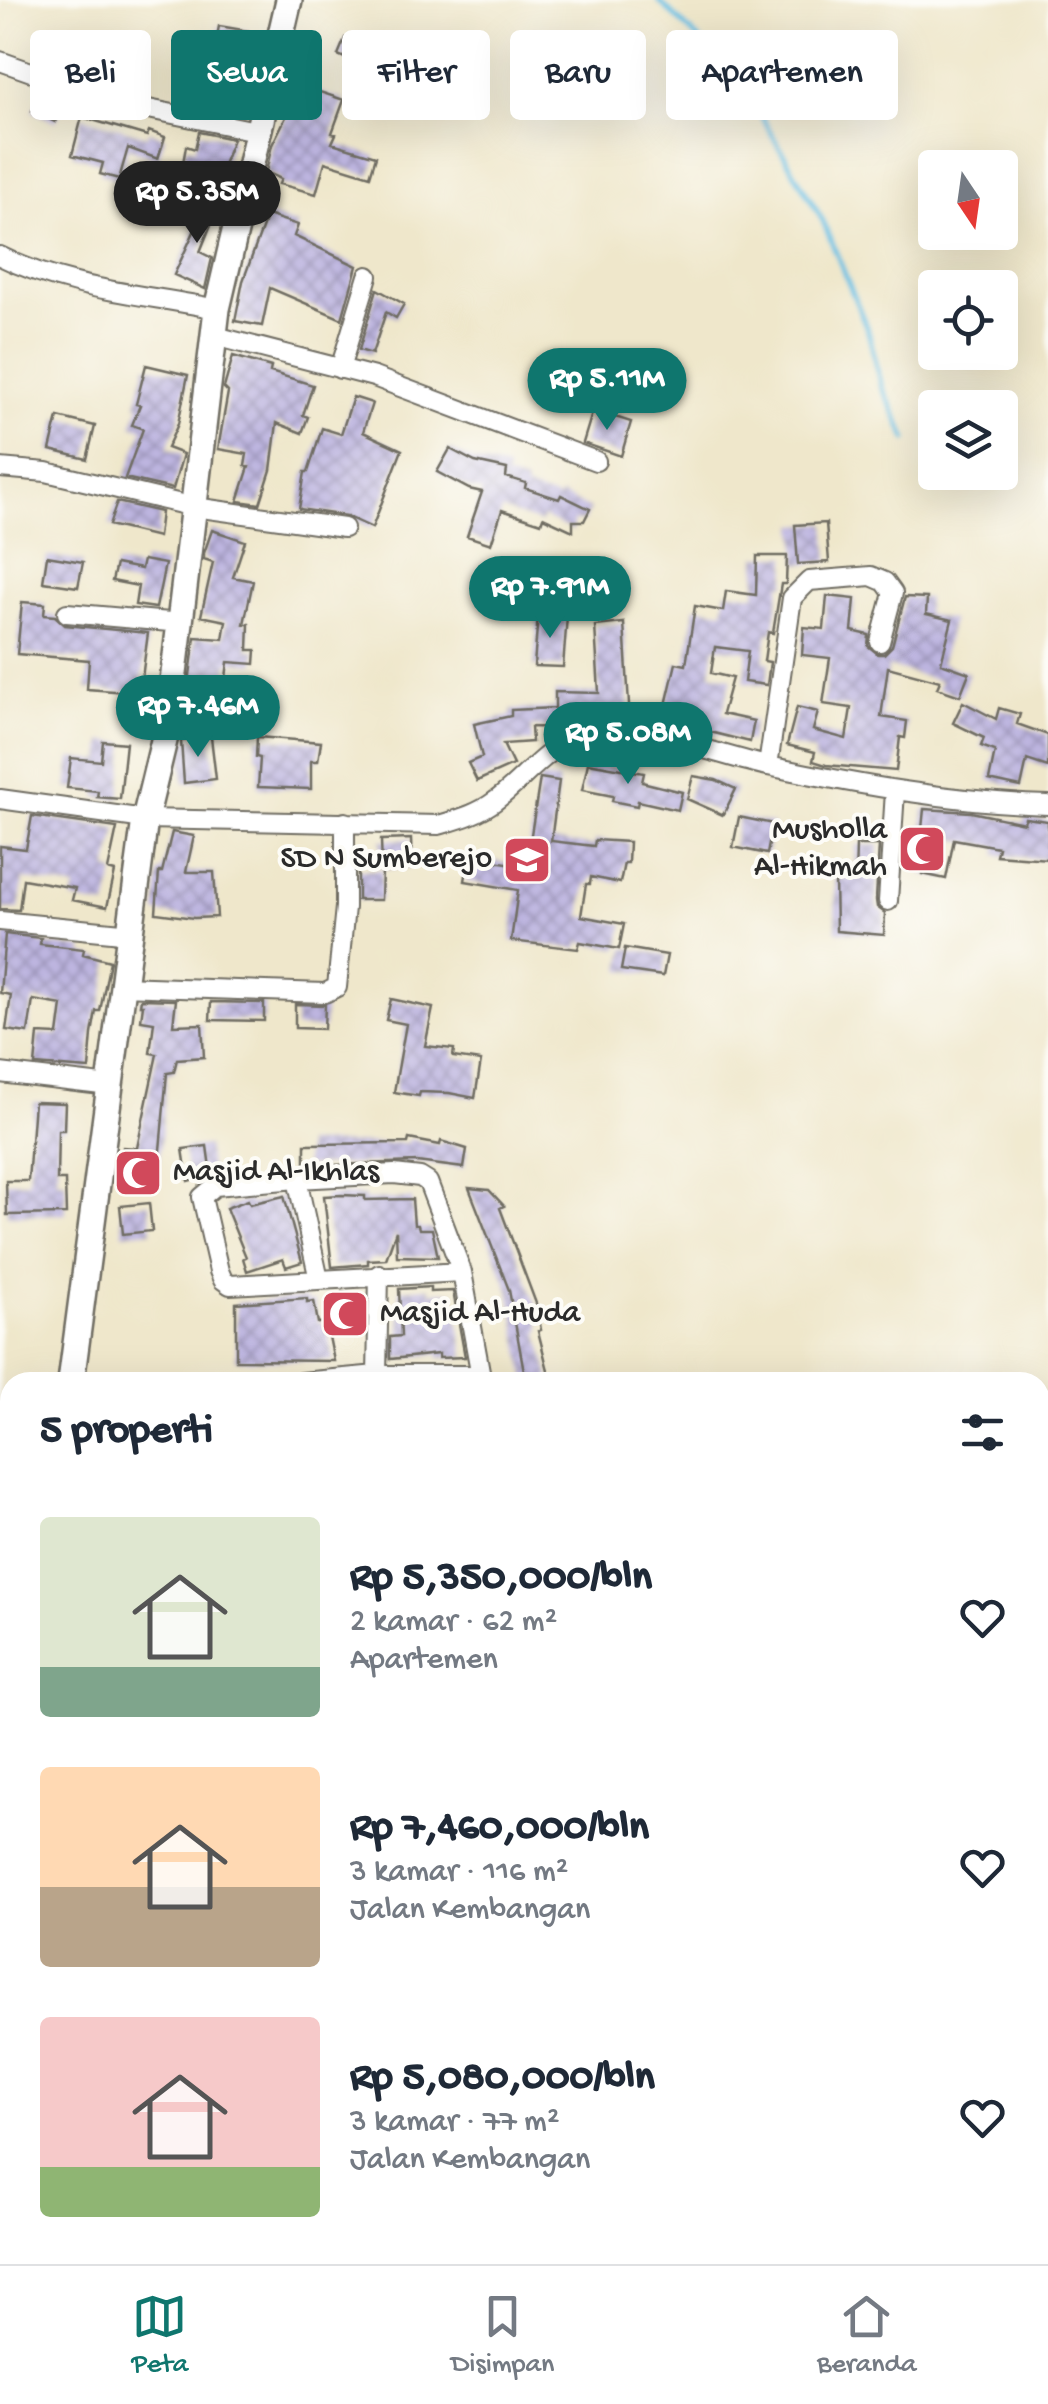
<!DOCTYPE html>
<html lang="id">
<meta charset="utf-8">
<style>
body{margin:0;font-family:"Gochi Hand",sans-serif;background:#f2f2f3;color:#1f2937;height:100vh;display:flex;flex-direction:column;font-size:38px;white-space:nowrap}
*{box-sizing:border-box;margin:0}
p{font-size:32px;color:#747a83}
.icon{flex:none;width:55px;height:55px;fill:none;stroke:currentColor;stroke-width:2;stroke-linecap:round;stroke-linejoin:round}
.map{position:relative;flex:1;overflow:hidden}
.side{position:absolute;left:0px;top:1372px;width:1050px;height:892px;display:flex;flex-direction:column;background:#fff;border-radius:30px 30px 0 0;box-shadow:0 10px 40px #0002}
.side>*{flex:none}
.banner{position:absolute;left:30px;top:30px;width:990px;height:90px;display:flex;gap:20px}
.needle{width:65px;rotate:167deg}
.buttons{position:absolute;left:918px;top:150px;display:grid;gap:20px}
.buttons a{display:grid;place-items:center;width:100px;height:100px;border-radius:10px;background:#fff;box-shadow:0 10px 40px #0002;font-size:50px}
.price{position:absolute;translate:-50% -85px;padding:0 22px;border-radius:35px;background:#0f766e;color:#fff;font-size:32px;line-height:65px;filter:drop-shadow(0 2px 5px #0008)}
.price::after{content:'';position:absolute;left:50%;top:60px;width:30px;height:22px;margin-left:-15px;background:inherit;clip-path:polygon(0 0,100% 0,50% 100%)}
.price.current{background:#222;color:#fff}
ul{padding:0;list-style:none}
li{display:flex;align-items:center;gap:30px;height:250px;padding:0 40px}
li span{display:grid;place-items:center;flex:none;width:280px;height:200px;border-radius:10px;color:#555}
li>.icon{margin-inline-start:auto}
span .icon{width:120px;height:120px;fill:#fffc;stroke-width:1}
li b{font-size:42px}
h2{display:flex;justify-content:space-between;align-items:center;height:120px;padding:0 40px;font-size:42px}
.pill{padding:0 35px;border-radius:10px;background:#fff;box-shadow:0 10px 40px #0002;font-size:35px;line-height:90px}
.pill.current{background:#0f766e;color:#fff}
.tabs{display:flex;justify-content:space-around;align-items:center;height:140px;border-top:2px solid #e0e1e3;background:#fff;font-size:28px;color:#747a83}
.tabs a{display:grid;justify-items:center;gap:5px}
.tabs .current{color:#0f766e}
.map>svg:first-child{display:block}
</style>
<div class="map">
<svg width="1048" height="2264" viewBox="0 0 1048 2264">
<defs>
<pattern id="building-cross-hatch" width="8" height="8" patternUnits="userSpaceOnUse" patternTransform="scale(2.5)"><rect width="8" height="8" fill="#bdb5e0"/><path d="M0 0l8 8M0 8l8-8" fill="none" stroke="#9a93b6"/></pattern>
</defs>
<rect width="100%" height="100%" fill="#fdfcf7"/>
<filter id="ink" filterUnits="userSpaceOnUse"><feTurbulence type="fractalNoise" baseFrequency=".01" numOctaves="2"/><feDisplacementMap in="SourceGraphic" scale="20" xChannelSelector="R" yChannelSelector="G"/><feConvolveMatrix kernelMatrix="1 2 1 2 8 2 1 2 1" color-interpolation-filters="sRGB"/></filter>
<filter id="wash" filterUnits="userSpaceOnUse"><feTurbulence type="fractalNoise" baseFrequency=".0048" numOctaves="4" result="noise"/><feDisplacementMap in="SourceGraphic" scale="40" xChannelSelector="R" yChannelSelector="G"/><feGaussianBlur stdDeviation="2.25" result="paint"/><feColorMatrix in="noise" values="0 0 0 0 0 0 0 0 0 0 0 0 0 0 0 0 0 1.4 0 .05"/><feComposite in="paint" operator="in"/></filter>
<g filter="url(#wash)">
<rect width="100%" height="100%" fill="#efe7cb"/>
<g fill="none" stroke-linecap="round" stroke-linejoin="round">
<path stroke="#66c0e4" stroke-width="5" d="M658,0l82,80 83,141 45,110 14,56 25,52"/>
</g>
<g id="blocks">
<path fill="url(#building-cross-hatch)" d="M219,26l30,5 -6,32 -30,-6z
M345,38l43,17 -14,43 -18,-7 9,-24 -27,-12z
M290,84l26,10 1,-3 27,9 -12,33 4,1 -4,9 44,13 -6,20 -45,-14 -9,32 -37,-10 2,-5 -15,-7 6,-27 17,-34 -8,-3z
M42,92l23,11 -10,19 -23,-11z
M82,117l65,19 2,-5 16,6 -7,22 -30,-11 -9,31 -19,-5 3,-11 -31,-8z
M199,132l34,7 -17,44 -34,-14 4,-23 9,3z
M126,177l24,8 -6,19 -25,-7z
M192,198l19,6 -1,6 6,2 -16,40 12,6 -7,31 -31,-14 24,-52 -14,-5z
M267,215l31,10 -4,11 63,30 -15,53 -72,-31 -8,38 -27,-5 8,-40z
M377,289l27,15 -8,14 -10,-6 -14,42 -13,-4z
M233,356l38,11 -1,5 43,13 -10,30 5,2 -6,16 -25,-10 -6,47 -11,34 -22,-3 11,-34 -4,-1 2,-12 -29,-5 10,-57 -4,-4z
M146,365l42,10 -10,49 -11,24 16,6 -10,35 -48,-11 18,-49 -11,-4 8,-20 -4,-1z
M353,397l19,6 -9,29 39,18 -30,78 -26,-12 -47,-7 6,-37h3l14,-44 19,6z
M593,410l38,12 -10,34 -38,-13z
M58,417l37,9 -8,33 -37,-9z
M450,449l25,13 32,7 -1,8 20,6 -1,5 34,11 2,-4 29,14 -6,12h-11v10l-30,-14 -2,6 -39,-13 -11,34 -24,-8 15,-44 -13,-3 -32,-17z
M117,502l44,10 -3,25 -49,-12z
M826,523l3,39 -31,2 -3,-39z
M212,530l33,11 -12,36 20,4 -9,43h5l-1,26h8l-1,14 -27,-2 -5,39 -36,-3 8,-61 28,2 3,-18 -25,-5 12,-54 -9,-3v-6z
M47,556l36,6 -5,25 -35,-5z
M757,556h30l-1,28h-5l-8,49 -5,-1 -4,29 6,1 -3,23 -23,-3 4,-31 -33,-4 -4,26 21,5 -10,36 32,7 -4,21 -64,-16 -1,5 -24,-5 15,-63 10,2 9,-59 28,5 3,-20 30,4z
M143,560l22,4 -9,44 -21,-3 3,-19 -26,-5 4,-17 25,5z
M827,596l28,3 -3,32 17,4 -1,11 10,8h6l8,-8 13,-49 22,1 -1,16 26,6 -11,43 28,10 -9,23 -23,-8 3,-7 -52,-14 -7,50 26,4 -2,17 -5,-1 -4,34 -70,-6 -13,-4 2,-9 -28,-7 10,-38 21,5 -5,18 33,9 5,-31 -28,-4 7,-46 -28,-3 2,-28 20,2z
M22,602l23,2 -1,11 11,1 10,9 83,8 -8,60 -53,-4 2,-29 -72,-6z
M538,614l29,2 -4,51 -29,-1z
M624,623l6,98h-30l-31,7 -38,-1 1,15 -29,2 10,21 -36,16 -9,-18 14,-6 -8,-33 37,-8v-6l44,-2v-16l44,1 -4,-67z
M963,702l33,17 3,-11 21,6 -3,10 31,11v32l-21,-7 -6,27 -32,-7 6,-29 -14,-5 3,-8 -31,-15z
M211,737l5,42 -32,4 -3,-42z
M257,737l64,5 -3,19h-7v28l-53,-2 2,-29 -4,-1z
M103,741l23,2 -6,56 -23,-2 1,-6 -31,-3 4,-30 30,3z
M588,763l56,10 -2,9 40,10 -4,18 -40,-9 -1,5 -25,-5 1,-5 -31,-6z
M693,776l23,4 20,9 -13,26 -36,-16z
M540,778l19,3 -8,60 43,5 1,-6 34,2 -1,21h-4l-4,20 -29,-6 -1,7h-4l-5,32 43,8 -5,25 -39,-7 -2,7 -67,-8 7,-51 -53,-9 4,-24 57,9z
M924,809l47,3 53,11 1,-5 23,3v38l-52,-4 2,-8 -44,-8 -8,40 -24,-5 8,-45h-8z
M32,816l85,12 -9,42 7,2 -8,35 -35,-7 3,-12 -52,-9 -4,31 -19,-1v-63l26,3z
M739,817l34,7 -6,30 -34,-7z
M172,832l22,4 -8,36h28l3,45 -23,1 -38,-5 3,-41h3z
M411,839l1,29 -30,1 -1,-29z
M856,845h23l-3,55 1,7 8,6 -1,22 -48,-4 -1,-53 20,1z
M358,870h24l-1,30h-23z
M5,934l36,4 -1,6 44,5 -1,5 27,7 -10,50h-4l-4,23 -3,35 -54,-4 3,-31 20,1 4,-30 -29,-5 -5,33 -22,-3 5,-35 -11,-2z
M625,948l42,7 -4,21 -42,-6z
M141,999l35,1 -3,25 29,-1 2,33 -27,2 -3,13 -7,1 -10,110 -37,-4 3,-32 14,1 20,-94 -7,-1 4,-31 -13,-2 2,-15h-3z
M391,999l42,9 -8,38 29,3 -1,8 28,4 -6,37 -26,-5 -29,-1 -1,4 -25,-4 12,-68 -20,-4z
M211,1002l53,1v18l-54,-1z
M295,1004l30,1 -1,24 -29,-1z
M34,1102l31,1 -1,27h-6l-1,50h8l1,34 -59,1 -1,-34h22z
M409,1139l31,6 1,-4 26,8 -3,19 -47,-6 -112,4v-22l103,-1z
M207,1146l4,29 -23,6 -5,-32z
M469,1188l20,2 15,16 -4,2 37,98 4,24 -3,1 13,51h-25l-17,-92z
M341,1195l24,1v4l47,-1 2,26h4l1,4h13l6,28 -41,-1 -1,-25 -10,28 -18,1v4l-36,3 -8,-71z
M284,1196l18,66 -16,5 -3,-8 -36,12 -4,-13 3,-1 -20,-49 22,-8 2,4z
M149,1203l3,28 -29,3 -3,-28z
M430,1287v5l23,-1 12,66 -26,1v-4l-49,5v-22l11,-1 -2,-47z
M342,1292l24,7v13l-6,16 -26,-8v-19l6,-1z
M307,1298v4l7,-1 4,22 8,-1 8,39 -98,-1v-57z"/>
</g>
</g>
<g filter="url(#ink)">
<use href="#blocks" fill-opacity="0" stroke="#706d63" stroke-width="2.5"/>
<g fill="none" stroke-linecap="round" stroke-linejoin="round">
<g stroke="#706d63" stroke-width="22">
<path id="street" d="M0,61l119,42 142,29
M0,256c68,34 143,38 217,53
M215,336l159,41 222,84
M340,369l28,-93
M0,468l46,4 148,35 150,21
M67,613l114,10
M768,766l24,-168 17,-17 62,-5 14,6 8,11 -13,49
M0,799l145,20 294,6c20,-6 39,-11 56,-24 29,-21 50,-53 85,-64 56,-16 132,17 188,29 92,19 185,36 280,39
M888,901l7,-110
M0,921l132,13
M121,986l204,7 12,-6 8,-80v-85
M0,1073l110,13
M297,1179l22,101
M462,1272l-232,13 -7,-5 -4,-9 -17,-74 13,-11 82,-7 97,-5 26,3 8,5 34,90 20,110
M377,1375l2,-101
M301,1382l76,-7h104
M0,2028l10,-3
M0,2225l10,-1
M128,2255l9,9"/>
</g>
<g stroke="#706d63" stroke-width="30">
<path id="secondary" d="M71,1382l74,-563 23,-95 49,-415 72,-309
M0,1894l10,-88"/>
</g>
<use href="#street" stroke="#fff" stroke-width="18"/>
<use href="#secondary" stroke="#fff" stroke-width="25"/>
</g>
</g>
<defs>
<g id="mosque-square" transform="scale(2.5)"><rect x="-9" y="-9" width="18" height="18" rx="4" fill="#d1495b" stroke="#fdfcf7"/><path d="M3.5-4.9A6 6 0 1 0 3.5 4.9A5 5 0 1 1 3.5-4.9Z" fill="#fff"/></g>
<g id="school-square" transform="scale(2.5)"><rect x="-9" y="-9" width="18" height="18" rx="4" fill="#d1495b" stroke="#fdfcf7"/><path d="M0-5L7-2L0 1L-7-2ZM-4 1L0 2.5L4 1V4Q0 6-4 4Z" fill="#fff"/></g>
</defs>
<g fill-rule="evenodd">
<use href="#mosque-square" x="922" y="849"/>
<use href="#school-square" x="527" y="860"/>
<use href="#mosque-square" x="138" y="1173"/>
<use href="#mosque-square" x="345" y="1314"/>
</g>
<g text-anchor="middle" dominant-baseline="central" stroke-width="8" stroke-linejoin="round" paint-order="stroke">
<g font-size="32" fill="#2b2b2b" stroke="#fdfcf7" text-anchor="end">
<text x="887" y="831">Musholla<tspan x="887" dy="37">Al-Hikmah</tspan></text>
<text x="492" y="860">SD N Sumberejo</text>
<text x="173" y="1173" text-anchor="start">Masjid Al-Ikhlas</text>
<text x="380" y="1314" text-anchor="start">Masjid Al-Huda</text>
</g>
</g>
</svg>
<div class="buttons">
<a><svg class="needle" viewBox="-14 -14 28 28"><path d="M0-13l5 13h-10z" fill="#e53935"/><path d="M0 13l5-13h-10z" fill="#747a83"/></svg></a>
<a><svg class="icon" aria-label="locate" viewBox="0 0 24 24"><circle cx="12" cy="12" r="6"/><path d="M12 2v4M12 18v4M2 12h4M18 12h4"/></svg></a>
<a><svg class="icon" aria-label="layers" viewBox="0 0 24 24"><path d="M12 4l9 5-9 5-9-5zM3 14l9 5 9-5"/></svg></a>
</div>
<b class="price current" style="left:197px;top:246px">Rp 5.35M</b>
<b class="price" style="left:607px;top:433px">Rp 5.11M</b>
<b class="price" style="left:550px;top:641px">Rp 7.91M</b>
<b class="price" style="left:198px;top:760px">Rp 7.46M</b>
<b class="price" style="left:628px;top:787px">Rp 5.08M</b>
<div class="banner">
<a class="pill">Beli</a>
<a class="pill current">Sewa</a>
<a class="pill">Filter</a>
<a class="pill">Baru</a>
<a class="pill">Apartemen</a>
</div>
<section class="side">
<h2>5 properti<svg class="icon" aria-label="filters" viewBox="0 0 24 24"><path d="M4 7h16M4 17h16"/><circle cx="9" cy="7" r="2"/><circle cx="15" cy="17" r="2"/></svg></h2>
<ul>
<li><span style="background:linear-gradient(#dfe7d0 75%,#7fa58c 0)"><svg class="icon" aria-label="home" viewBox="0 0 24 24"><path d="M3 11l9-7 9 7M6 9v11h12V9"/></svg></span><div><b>Rp 5,350,000/bln</b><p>2 kamar · 62 m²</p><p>Apartemen</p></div><svg class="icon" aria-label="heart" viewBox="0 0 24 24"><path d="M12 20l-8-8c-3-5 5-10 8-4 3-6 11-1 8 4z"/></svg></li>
<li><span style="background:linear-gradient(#ffd9b3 60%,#b9a48a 0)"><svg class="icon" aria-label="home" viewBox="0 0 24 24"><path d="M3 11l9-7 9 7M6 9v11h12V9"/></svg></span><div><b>Rp 7,460,000/bln</b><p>3 kamar · 116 m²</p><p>Jalan Kembangan</p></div><svg class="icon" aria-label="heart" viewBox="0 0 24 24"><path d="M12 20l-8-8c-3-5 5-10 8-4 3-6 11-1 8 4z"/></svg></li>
<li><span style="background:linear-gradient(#f6c9c9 75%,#8fb573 0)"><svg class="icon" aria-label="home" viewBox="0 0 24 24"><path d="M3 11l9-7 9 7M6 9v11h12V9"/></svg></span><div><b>Rp 5,080,000/bln</b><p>3 kamar · 77 m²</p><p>Jalan Kembangan</p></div><svg class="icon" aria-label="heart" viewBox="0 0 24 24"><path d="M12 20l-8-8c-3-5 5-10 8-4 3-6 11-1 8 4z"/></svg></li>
</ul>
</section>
</div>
<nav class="tabs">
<a class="current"><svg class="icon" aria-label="map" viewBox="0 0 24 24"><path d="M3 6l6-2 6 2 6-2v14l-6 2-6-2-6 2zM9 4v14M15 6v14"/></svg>Peta</a>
<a><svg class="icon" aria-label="saved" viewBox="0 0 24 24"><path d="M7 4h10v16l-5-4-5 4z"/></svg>Disimpan</a>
<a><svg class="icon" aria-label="home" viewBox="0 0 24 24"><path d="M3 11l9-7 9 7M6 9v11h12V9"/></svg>Beranda</a>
</nav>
